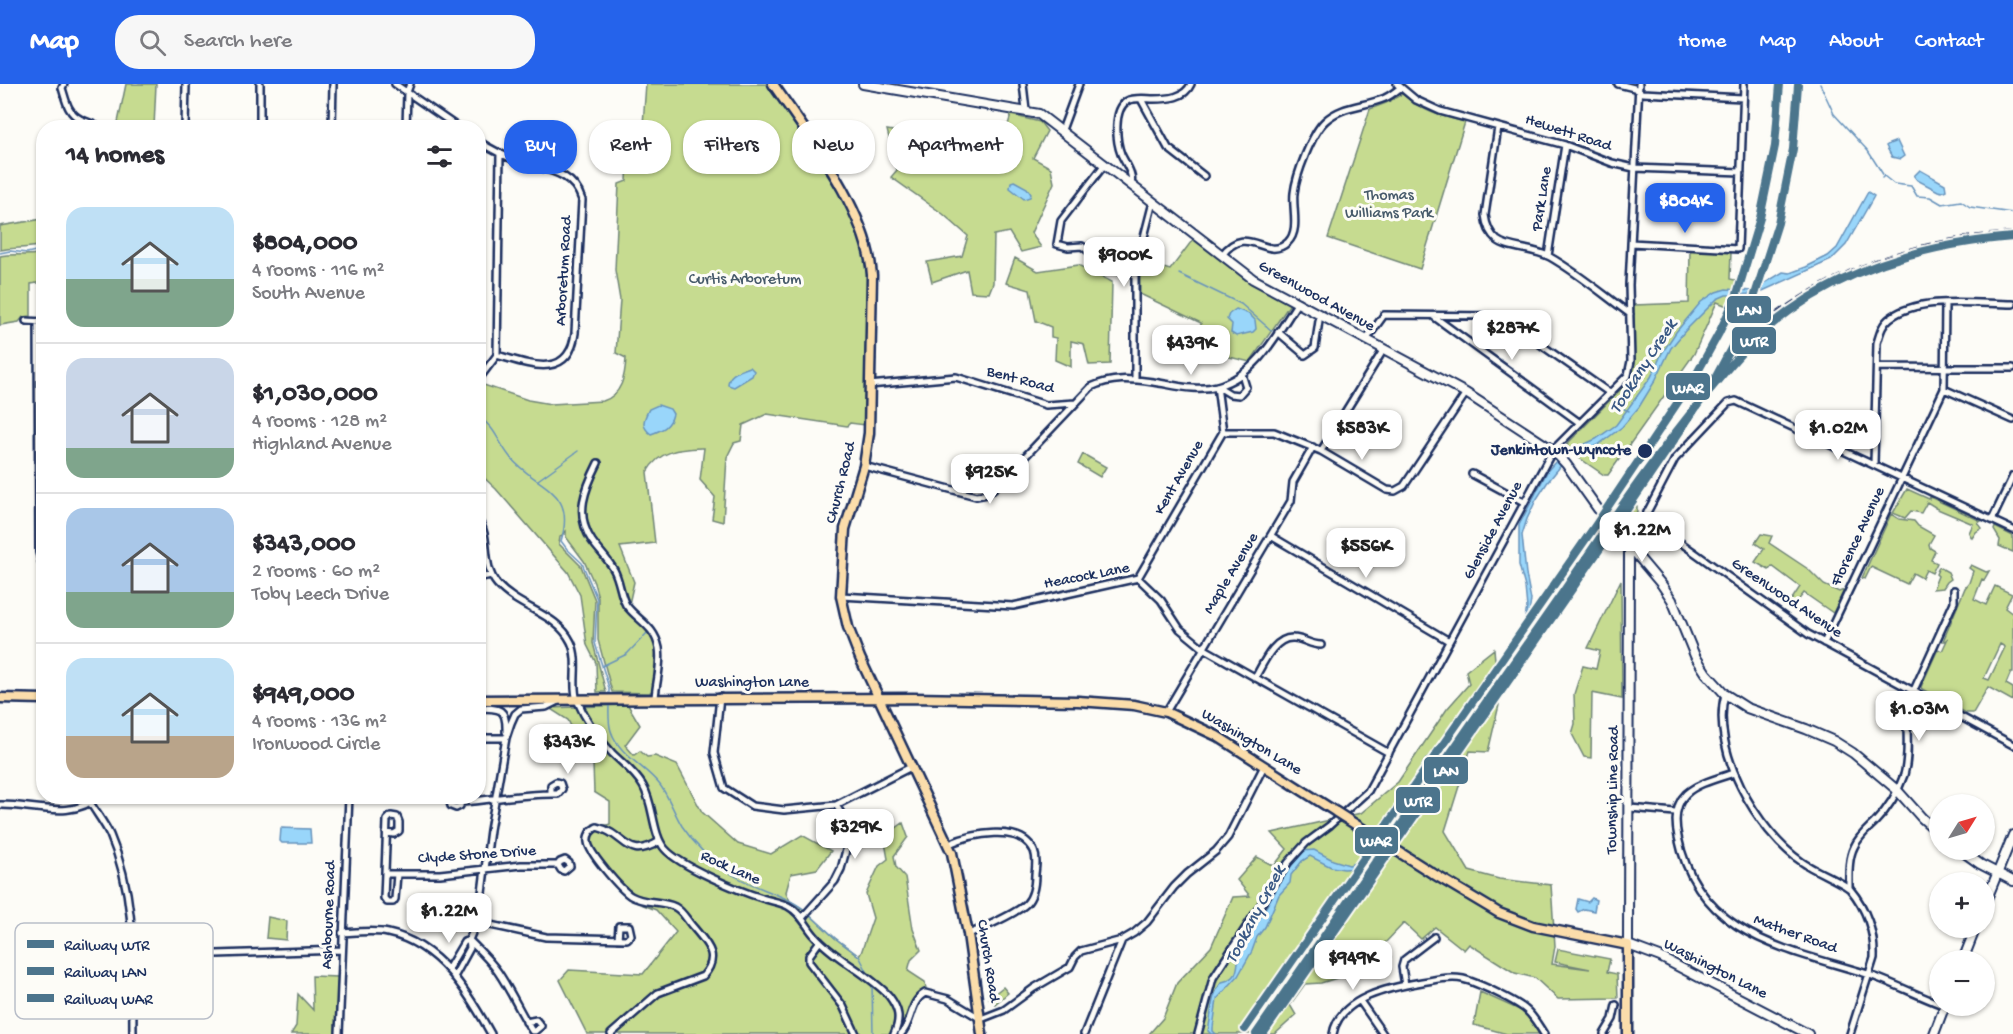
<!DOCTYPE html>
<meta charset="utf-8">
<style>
body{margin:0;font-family:"Gochi Hand",sans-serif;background:#f7f7f7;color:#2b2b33;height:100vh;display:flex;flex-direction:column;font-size:22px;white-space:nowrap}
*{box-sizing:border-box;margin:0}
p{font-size:20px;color:#7c7c81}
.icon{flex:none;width:33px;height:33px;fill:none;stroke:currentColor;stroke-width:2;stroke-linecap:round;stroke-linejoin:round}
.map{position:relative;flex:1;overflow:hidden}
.panel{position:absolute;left:36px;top:36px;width:450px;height:684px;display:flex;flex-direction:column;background:#fff;border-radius:24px;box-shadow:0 2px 4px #0004}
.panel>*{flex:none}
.guide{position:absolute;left:504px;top:36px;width:570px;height:54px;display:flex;gap:12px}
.needle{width:39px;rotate:53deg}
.controls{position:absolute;left:1929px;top:710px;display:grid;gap:12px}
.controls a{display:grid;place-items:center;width:66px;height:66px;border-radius:50%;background:#fff;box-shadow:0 2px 4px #0004;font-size:30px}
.price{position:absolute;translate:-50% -51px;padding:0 14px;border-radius:12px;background:#fff;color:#222;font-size:20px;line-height:39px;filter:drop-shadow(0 2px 3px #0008)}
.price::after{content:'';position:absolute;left:50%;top:36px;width:18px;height:14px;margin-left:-9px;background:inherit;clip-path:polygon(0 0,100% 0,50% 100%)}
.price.selected{background:#2563eb;color:#fff}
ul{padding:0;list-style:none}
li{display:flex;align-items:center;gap:18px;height:150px;padding:0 30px}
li+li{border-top:2px solid #e1e1e2}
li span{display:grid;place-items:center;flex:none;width:168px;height:120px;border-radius:18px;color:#555}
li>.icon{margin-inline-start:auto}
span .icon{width:72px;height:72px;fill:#fffc;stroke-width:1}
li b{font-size:26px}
h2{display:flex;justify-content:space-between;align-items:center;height:72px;padding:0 30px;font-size:26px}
.tag{padding:0 21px;border-radius:24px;background:#fff;box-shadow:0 2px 4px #0004;font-size:21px;line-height:54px}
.tag.selected{background:#2563eb;color:#fff}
header{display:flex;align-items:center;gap:36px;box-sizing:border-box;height:84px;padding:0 30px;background:#2563eb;color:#fff}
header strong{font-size:28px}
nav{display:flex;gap:33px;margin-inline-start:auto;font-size:21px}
.search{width:420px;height:54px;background:#f7f7f7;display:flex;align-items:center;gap:15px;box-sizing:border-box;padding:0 21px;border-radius:24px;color:#7c7c81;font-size:22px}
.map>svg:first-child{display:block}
</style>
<header>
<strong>Map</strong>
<div class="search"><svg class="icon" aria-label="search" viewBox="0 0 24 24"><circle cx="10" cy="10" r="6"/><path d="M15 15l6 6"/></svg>Search here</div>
<nav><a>Home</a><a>Map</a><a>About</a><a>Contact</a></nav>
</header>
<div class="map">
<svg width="2013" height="950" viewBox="0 0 2013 950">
<rect width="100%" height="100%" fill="#fdfcf7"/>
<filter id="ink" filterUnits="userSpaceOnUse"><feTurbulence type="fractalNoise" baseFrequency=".0167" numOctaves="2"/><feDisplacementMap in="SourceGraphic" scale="12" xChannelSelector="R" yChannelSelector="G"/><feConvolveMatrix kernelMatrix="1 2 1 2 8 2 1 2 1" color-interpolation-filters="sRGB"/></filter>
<g filter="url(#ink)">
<path fill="#c6db90" stroke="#708577" stroke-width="1.5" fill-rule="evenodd" d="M126,0h30l-2,43h-37z
M646,0h122l81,124 14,35 6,39 -4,143 -15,-2 -3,3 -80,-12 -24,11 -2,16 -7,2 -7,14 -4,65 -11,-3 3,-22 -15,-17 4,-32c-23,1 -44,1 -57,24l8,71 -35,4 14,35 -5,22 -4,-5 -9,-31 -24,-31 -12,-24 4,17 27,38 10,29 31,39 4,10 -3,44 -4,3 -37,-1 -14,-52v-43l-4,-14 -10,-22 -18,-24v-6l-6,6 -1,7 22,22 14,34 -2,43 13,49h-9l-1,-29 -9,-18 -7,-50 -12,-23 -72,-83 -17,-16 -1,-87 3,-2 47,16 23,4 52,-3c19,-6 22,-25 23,-43l-10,-5 4,-53 -5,-30 4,-86 8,-3 1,-20 14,-23z
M1402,10c24,19 34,21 63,28l-45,147 -92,-31 42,-129 16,-6z
M1011,31l29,7 7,9 -14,27 18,10 3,15 -23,50 10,14 -20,5 -12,-20 -15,3 -1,48 -4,10 -18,-1 -4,-22 -35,12 -5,-20 35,-6 6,-20 -25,-22 -52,-37 6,-7 -10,-40 24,4 3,12 54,14 4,-17 30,1z
M43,135v26c-14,4 -28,2 -43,5v-24z
M1194,154l58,45 38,21 -40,58 -33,-8 -17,-14 1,-17 -61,-29v-20l3,-12 27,8z
M1690,166l41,2 -1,27 15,3 -10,27 -18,-7 -23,52 -86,121h-4l-32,-22 -5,-4v-5l62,-63 4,-7 1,-69 55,-2z
M43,169v29l-12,2v32l-8,1 -4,5 -19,3v-69c14,-3 29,1 43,-3z
M1015,174l23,13 40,-6 34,17 -2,82 -21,1 -5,-21 -13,-3v26l-16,-7 1,-22 -5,-1v-10l-15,-6 -6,-31 -24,-7z
M1083,370l23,13 -6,10 -22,-13z
M1907,405l22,10 1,-2 51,24 -3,2 4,5 -6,4 -4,6 -3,-5 4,-9 -38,-16v-1l-8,-5 -6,11 -10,-2 -6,7 -12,-5z
M1631,419l6,3c0,11 0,21 -13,21l-7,-5z
M1891,430l8,5 15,2 4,5 16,9 -5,9 1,4 5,3 -4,9 6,3 -5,10 -6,-3 -4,8 -9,-5 -6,11 -36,-17 -6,12 -3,-1z
M1995,443l18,9v16l-14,-6 1,-6 -6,-10z
M1761,450l11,2 -3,7 39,26 16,16 15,7 5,-2 -11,23 -29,-20 -8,10 -6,-1 10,-15 -28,-21 -3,4 -14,-8 9,-13 -9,-6z
M1971,481l15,7 3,-1 -5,9 -2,-1 -8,20 12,6 9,-19 17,8 -7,14 8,6v58h-2l-5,12 7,4v13l-25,-14 -15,26h-7l-44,-24 -1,-2 17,-38 4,2 6,-13 -3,3h-2l22,-53 4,-5 4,-12 -4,-3zM2000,560l5,3 -16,33 -5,-2z
M1939,483l9,5 3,7 -4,3 -4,6 -10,1 5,-13 -2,-2z
M1621,496l1,119 -30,-6 -1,65 -7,-1 -12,-23 3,-10 -1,-30 9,-28 13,3 4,-18 -12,-3z
M1494,565l5,56 -11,47 -18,-1 -25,80 24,40 30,8 52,6 4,61 -3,18 38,5 -35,-7 3,-13 52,10 -3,13 10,2 1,24 -60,1 -23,-21 -20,-5 -46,-29 -5,6 -29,-23 -14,12 -17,-16 -21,22 8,12 -29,14 -11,-12 -1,15 -29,9 -16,1 -15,21 6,10 -21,19h-126l14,-16 14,-35 34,-36 22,-50 17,-1 -13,-16 20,-23 17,9 13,-17 -15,-16 89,-20 37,-31 49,-73 22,-25 -3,-13z
M628,621l12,20 -15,20 9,10 6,-4 7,6 8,-1 22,9 25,47 36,32 33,10 31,-19 29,16 -14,18 -26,5 -5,18 4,9 15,9 30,28 24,18 2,-3 12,-35 -7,-24 13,-28 9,-7 -4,-22 19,-14 5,14 -14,19 2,11 9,10 8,52 8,21 -10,10 -3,11 17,11 1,7 -6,3 -10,13 -1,12 -11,17h-311l-27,-54 9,-10 74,4 33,-42 -20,-22 -28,-11 -37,-54 2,-21 14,1 3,-1v-22l-16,-10 -1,-28 -10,-12 -15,-32 -19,-12z
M268,833l19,4 -1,19 -20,-2z
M312,892l26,1 -3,57h-44l5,-8 2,-32 15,16z
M1003,903l5,6 -13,11 -6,-6z
M1480,908l44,20 16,22h-33l-33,-9z"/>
<path fill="#99d6fa" stroke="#6793bc" stroke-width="1.5" d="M945,49l5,3 15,15v3c-13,3 -23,-4 -24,-17z
M1897,57l7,15 -4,3 -8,-2 -6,-11 3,-2z
M1920,86l25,14 1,6 -4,2 -4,-1 -21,-11 -3,-4z
M1014,97l13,7 4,6 -1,3 -6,2 -14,-11 1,-6z
M1868,108l6,4 -1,2 -27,47 -15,15 -75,34 -30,1 -9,4 -32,32 -14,17 -16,33 -16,26 -17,20 -24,18 -27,8 -24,30 -11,17 -9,19 -5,16 4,39 5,26 -4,27 -62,85 -80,120 -26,36 -15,1 -13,-2 -21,-11 -8,5 -11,14 -1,8 -11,12 -14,32 -8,10 -5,14 -14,25 -21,23 -4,29v3l3,3h-5l-3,-3c4,-17 2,-36 14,-49 17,-4 14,-11 17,-25 2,-10 13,-31 20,-38l30,-52 13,-16 12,-1 19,10 16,5 6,-2 26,-33 45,-71 7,-8 65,-94 25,-31 4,-18 -2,-21 -6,-22v-40l29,-55 19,-21 14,-3 15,-7 20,-14 35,-48 11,-24 14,-21 25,-30 15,-10 10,-3 26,2 31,-19 7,1 16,-6 22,-11 9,-8z
M1236,225l13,5 6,6 1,9 -3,3 -17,4 -5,-3 1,-9 -5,-5 2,-5z
M750,283l4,4 -2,5 -18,11 -6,-2c0,-12 12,-14 22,-18z
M658,321l12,4 3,5c-3,13 -11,16 -22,20 -11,-8 -7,-15 -2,-25z
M281,744l29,1 1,14h-29l-2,-2z
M1592,814l4,2 -2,11 -10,-2 -6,3 -2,-3 2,-10 10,3z"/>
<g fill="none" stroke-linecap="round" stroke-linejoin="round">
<path stroke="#6793bc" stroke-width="1.5" d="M1820,0l14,30 34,37 16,25 -2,2
M1884,92l10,8 17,2 6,10 13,1 12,7 19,-3 9,6 43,6
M0,169l10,-2 17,2 17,-4
M1179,190l62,30 31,27
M1613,315l9,9 7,3
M478,332c19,13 19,25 32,41 26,32 67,31 51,84l6,8 15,14 15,36 -2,44 14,45v7
M538,396l40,-29
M602,582l25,-12 20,-21
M609,619c0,8 -1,20 2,28 8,24 34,35 49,54 9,12 14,28 22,41 12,18 28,34 46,46 24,16 55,21 78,39
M809,830l26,24 24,18 11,21
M872,900l1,50"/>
<g stroke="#1b2f5e" stroke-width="10">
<path id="street" d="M64,0l-2,4c4,12 5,24 18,31 6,3 13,4 19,9
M260,0v44
M395,0l64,44
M1023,0l3,26
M1397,0l19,16 24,11 125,34 47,18 22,5 107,4
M1618,0l16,4 8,5 101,5
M1141,15l27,49 36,28
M1498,43l-13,88c1,9 5,19 12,25 11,9 37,8 53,17 28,16 54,38 80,57
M185,44l1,-44
M332,44l1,-44
M406,44l1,-36 3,-8
M1062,46l17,-46
M478,57c14,9 28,16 43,21 25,8 52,9 61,38l-7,133c-6,48 -47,31 -78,22
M1105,80l-44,57 -4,23 11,3 14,-1 28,22 25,4
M1131,100c3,-10 -6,-21 -10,-30 -5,-13 -8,-44 6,-53 7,-4 20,-2 27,-2 14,0 31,-1 37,-15
M1631,159l107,6 6,-165
M1222,171c26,-34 44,8 66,-13 12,-12 4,-34 6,-49 2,-18 18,-60 31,-72 17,-16 39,-14 60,-23 5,-2 10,-6 15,-10
M1548,172l17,-111
M1433,232l147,107
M26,237l18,1
M38,238l1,230 5,20
M1278,248l27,23 10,-7 5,-34
M1366,256l18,-25 116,1 111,78
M1877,283l136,1
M1135,295v-107l18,-70
M478,296l19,-25 3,-202
M869,301l87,-8 90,28 29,-2
M1217,302l13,8 9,1 7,-8 -4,-13
M1944,305l69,31
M1223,348h51l47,19 66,39 8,1 9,-5 62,-93
M1321,367l63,-102
M598,379c-13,26 -24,51 -6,78 7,10 16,18 22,29 6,11 6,24 12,35 12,16 28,20 33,43 3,16 -3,34 -4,50
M1874,380l3,-121c3,-10 5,-19 13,-25 30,-23 87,-14 123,-14
M864,382l112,30 11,-2 14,-12 90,-95c21,-10 40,-8 62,-5 21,3 44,10 64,4 40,-11 60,-52 81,-84
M1472,390l52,28
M1645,433l163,117 205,111
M478,436c13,17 3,45 19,64 22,25 60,29 74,58 9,19 0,43 6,58 8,19 21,38 35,53 11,11 23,19 31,33 11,18 9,48 22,63 15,17 74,42 97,49 9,3 18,4 26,8 13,7 18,20 27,30 21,24 53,37 74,60 10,13 12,23 5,38
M1992,436l21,-44
M1615,445l15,1 10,-6
M1271,452l178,105
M1629,463l46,-88 53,-56 8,-2 277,129
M478,494l13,-3
M1138,494l85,-146 -6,-46
M841,512l172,10 125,-28 23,22 19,29 23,19 186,105
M1824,559l120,-254 1,-86
M1255,594c8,-14 19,-41 38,-40 10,0 17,7 28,7
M1725,610c-15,56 32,137 77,168 11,8 42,21 48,27 16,19 25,44 24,69l-24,76
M720,613l-6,56 10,35 28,18 32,4 52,-5 75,-38
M478,624c22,0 29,0 28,24
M1166,628l125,-211 2,-19 20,-35
M478,654h28
M1734,689c-37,12 -66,17 -56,64 20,98 105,111 186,136 25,8 50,21 76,31
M461,718l-5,-5 -4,1 -2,4 1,4 5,2 4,-2 1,-4c32,-2 64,-9 97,-8l4,-5 -2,-6 -4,-1 -5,3v9
M91,720c6,10 14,20 19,31 28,65 22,130 23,199
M0,721c31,-1 73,16 98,-9
M1630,724l45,4
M386,749l8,1 5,-3v-9l-2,-5 -6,-1 -4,4c-1,26 -2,52 -3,78l3,4h6l2,-3 2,-25
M949,760c22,-10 72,-21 85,7 3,7 2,15 1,23 0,10 -1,22 -9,30 -8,8 -46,26 -58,30
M386,790h54l81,-9h37l2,-3 5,-2 4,3 1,3 -6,5 -3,-1 -3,-5
M1849,804c0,-14 -1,-29 5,-41 5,-11 13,-17 21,-25 13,-13 23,-30 29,-47 7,-25 0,-50 5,-74l45,-99v-12
M802,834l33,-37 6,-12 8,-30 -2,-16 -11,-18
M477,838l69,15 81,2 4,-4 -2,-9h-10l-1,13
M342,849c15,-1 32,-3 46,0 51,11 80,59 103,101
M469,856c10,10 21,20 29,32 13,19 22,40 34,59h3l6,-5 -5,-6 -10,2
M820,857l-11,15v6l34,44 13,28
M216,870l126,-4
M448,885l16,-27 5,-2
M454,893l16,-29 -1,-8 10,-24 11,-86 16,-92 5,-15 4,-9 6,-5 25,-2 12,-6
M1405,901l-3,-18 2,-7 30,-23
M1360,917l23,33
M339,950l10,-238
M611,950l47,-41 45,-17c18,-20 4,-32 -9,-48 -7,-7 -10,-16 -19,-21 -14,-7 -30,-3 -44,-11 -10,-6 -42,-43 -43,-54 -1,-7 3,-12 9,-15 30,7 28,35 63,14
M901,950c12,-12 8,-32 24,-41l23,6 33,20 23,-9 30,-22 29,-17 7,-4 5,-10 6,-6 41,-11 12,-7 13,-11 27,-35 13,-13 29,-23 12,-14 35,-69
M1084,950l38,-94
M1198,950l15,-56 75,-115 18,-20 23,-17 39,-35 185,-341 75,-75 3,-14 -2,-76 10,-201
M1333,950c6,-37 59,-47 89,-52 13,-2 27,-6 41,-3 13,3 51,21 62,30 8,6 13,16 19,25
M1604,950l9,-15 3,-14"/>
</g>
<g stroke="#1b2f5e" stroke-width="12">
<path id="secondary" d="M863,0l176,30 214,165 213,114 87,57 13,14 32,45 64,76 10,15 23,56 11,17 19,21 22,14 59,21 28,12 19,12 44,37 25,28 18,16
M1629,463l-1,398 32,12 148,77
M1959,765l21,15 33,17
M1984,822l29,-71
M1963,876l13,-33
M1934,950l11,-29"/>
</g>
<g stroke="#1b2f5e" stroke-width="13">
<path id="primary" d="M773,0c37,54 94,126 99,191l-3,158 -5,33 -19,63 -4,67 7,31 12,31 92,195 16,81 14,100
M0,614l44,1
M478,616l435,-2 165,3 56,4 32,7 51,24 119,76
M1432,789l67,40 34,13 95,19v89"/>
</g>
<use href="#street" stroke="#fdfcf7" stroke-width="5"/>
<use href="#secondary" stroke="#fdfcf7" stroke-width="8"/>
<use href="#primary" stroke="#fbddab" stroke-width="8"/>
<path stroke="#1b2f5e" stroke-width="1.5" stroke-dasharray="9 4.5" stroke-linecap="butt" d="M1765,237c71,-55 159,-85 248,-89"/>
<g stroke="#1b2f5e" stroke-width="13" stroke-linecap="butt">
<path id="primary-bridge" d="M1336,728l96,61"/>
</g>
<use href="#primary-bridge" stroke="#fbddab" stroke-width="8"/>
<g stroke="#fdfcf7" stroke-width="12">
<path id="rail-1" d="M1256,950c102,-147 204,-295 307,-442 45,-66 89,-133 141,-195 21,-25 40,-50 66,-71 69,-57 155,-82 243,-89"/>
</g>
<g stroke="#fdfcf7" stroke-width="12">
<path id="rail-2" d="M1263,950l348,-501 101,-149 23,-43 18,-40 25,-78 15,-74 5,-64"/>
</g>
<g stroke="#fdfcf7" stroke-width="12">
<path id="rail-3" d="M1245,945l352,-506 99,-148 23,-42 18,-39 23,-76 15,-72 5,-62"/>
</g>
<use href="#rail-1" stroke="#4c748c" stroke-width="8"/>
<use href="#rail-2" stroke="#4c748c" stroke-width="8"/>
<use href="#rail-3" stroke="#4c748c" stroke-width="8"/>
</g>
</g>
<circle fill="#1b2f5e" stroke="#fdfcf7" stroke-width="2" cx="1645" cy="367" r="8"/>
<g text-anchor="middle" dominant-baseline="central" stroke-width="6" stroke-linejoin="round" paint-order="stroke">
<g font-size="16" fill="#1b2f5e" stroke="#fdfcf7">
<text transform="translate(1568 50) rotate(18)">Hewett Road</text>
<text transform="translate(1543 115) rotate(-81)">Park Lane</text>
<text transform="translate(565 187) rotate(-87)">Arboretum Road</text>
<text transform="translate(1316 213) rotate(29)">Greenwood Avenue</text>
<text transform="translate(1020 297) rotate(15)">Bent Road</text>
<text transform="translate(1180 394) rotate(-60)">Kent Avenue</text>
<text transform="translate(842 399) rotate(-76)">Church Road</text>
<text transform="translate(1494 447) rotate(-62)">Glenside Avenue</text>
<text transform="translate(1859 453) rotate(-65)">Florence Avenue</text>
<text transform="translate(1232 490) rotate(-59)">Maple Avenue</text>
<text transform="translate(1087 493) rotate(-11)">Heacock Lane</text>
<text transform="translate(1786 515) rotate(34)">Greenwood Avenue</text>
<text x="752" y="599">Washington Lane</text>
<text transform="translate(1251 659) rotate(31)">Washington Lane</text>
<text transform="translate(1614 706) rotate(-89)">Township Line Road</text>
<text transform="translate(477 772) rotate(-4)">Clyde Stone Drive</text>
<text transform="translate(730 785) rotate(24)">Rock Lane</text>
<text transform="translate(330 831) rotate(-88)">Ashbourne Road</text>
<text transform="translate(1795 851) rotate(20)">Mather Road</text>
<text transform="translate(987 877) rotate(81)">Church Road</text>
<text transform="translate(1715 886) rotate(27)">Washington Lane</text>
</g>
<g font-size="16" fill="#465a6a" stroke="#fdfcf7">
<text x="1389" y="112">Thomas<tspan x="1389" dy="18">Williams Park</tspan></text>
<text x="745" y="196">Curtis Arboretum</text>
</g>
<g font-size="16" font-weight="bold" fill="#1b2f5e" stroke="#fdfcf7" text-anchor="end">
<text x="1631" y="367">Jenkintown-Wyncote</text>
</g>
<g font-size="18" font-style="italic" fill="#3a5985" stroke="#fdfcf7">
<text transform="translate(1644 283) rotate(-57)">Tookany Creek</text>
<text transform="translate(1256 831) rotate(-62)">Tookany Creek</text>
</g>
</g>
<rect x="15" y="839" width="198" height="96" rx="9" fill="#fdfcf7" stroke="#b9bec9" stroke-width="1.5"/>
<rect x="27" y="856" width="27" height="8" fill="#4c748c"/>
<rect x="27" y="883" width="27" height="8" fill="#4c748c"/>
<rect x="27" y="910" width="27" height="8" fill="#4c748c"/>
<g font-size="16" fill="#1b2f5e">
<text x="64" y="866">Railway WTR</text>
<text x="64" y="893">Railway LAN</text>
<text x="64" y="920">Railway WAR</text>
</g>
<g stroke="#fdfcf7" stroke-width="2">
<rect x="1726" y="211" width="46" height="29" rx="6" fill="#4c748c"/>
<rect x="1731" y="242" width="46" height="29" rx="6" fill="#4c748c"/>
<rect x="1665" y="288" width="46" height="29" rx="6" fill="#4c748c"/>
<rect x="1423" y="672" width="46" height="29" rx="6" fill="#4c748c"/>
<rect x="1395" y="702" width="46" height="28" rx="6" fill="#4c748c"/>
<rect x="1354" y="742" width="45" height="29" rx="6" fill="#4c748c"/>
</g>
<g font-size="16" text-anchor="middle" font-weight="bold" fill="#fff">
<text x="1749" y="231">LAN</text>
<text x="1754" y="262">WTR</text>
<text x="1688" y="309">WAR</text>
<text x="1446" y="692">LAN</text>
<text x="1418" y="722">WTR</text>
<text x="1376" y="762">WAR</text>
</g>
</svg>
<div class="controls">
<a><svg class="needle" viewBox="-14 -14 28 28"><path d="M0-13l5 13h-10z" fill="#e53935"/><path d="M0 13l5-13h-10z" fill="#7c7c81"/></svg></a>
<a>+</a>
<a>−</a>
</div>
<b class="price selected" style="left:1685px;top:150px">$804K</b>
<b class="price" style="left:1124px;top:204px">$900K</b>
<b class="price" style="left:1512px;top:277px">$287K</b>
<b class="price" style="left:1191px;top:292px">$439K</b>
<b class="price" style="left:1362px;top:377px">$583K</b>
<b class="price" style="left:1838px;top:377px">$1.02M</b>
<b class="price" style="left:990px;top:421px">$925K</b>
<b class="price" style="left:1642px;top:479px">$1.22M</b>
<b class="price" style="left:1366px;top:495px">$556K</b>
<b class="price" style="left:1919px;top:658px">$1.03M</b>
<b class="price" style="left:568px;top:691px">$343K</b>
<b class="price" style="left:855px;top:776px">$329K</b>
<b class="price" style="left:449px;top:860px">$1.22M</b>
<b class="price" style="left:1353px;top:907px">$949K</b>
<div class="guide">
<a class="tag selected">Buy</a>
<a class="tag">Rent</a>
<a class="tag">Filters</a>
<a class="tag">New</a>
<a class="tag">Apartment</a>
</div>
<section class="panel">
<h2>14 homes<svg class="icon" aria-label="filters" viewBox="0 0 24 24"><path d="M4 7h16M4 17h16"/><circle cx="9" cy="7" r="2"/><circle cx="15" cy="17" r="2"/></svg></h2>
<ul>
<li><span style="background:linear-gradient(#bfe0f5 60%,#7fa58c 0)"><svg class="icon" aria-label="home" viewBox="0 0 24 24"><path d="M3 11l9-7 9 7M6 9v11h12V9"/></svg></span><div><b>$804,000</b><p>4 rooms · 116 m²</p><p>South Avenue</p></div></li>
<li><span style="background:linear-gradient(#c9d6e8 75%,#7fa58c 0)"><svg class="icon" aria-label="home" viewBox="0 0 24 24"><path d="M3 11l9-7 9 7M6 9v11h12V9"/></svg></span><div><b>$1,030,000</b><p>4 rooms · 128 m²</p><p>Highland Avenue</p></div></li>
<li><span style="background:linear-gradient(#a9c7e8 70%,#7fa58c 0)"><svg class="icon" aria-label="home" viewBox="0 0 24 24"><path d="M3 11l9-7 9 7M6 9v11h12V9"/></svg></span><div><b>$343,000</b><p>2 rooms · 60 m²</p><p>Toby Leech Drive</p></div></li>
<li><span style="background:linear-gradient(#bfe0f5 65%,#b9a48a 0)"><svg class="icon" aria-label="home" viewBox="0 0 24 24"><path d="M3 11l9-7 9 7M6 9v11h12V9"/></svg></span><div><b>$949,000</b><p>4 rooms · 136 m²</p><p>Ironwood Circle</p></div></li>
</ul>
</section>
</div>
